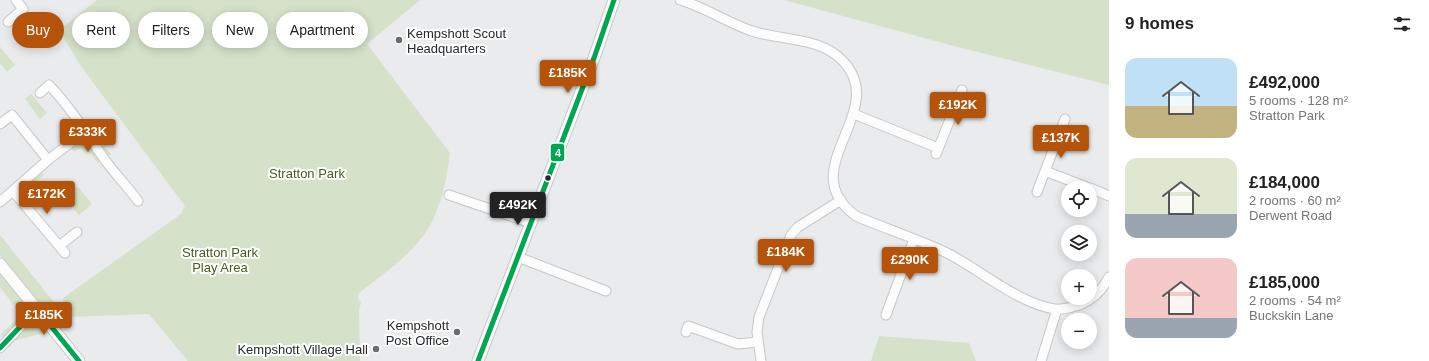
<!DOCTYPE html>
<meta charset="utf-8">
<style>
body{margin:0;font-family:Helvetica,sans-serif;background:#f6f6f6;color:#222;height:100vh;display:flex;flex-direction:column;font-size:15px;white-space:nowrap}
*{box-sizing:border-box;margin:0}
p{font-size:13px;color:#767676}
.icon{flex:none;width:22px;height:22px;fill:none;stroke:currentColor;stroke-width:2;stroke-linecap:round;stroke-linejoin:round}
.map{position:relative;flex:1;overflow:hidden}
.details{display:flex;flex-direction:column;background:#fff;width:320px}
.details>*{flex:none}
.guide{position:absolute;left:12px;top:12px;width:380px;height:36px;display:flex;gap:8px}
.buttons{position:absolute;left:1061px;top:181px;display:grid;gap:8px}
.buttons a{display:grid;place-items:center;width:36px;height:36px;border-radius:50%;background:#fff;box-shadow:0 2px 10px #0003;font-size:20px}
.price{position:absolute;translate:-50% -34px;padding:0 9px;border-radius:4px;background:#b45309;color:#fff;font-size:13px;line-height:26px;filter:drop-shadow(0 1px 2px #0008)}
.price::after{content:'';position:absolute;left:50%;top:24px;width:12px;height:9px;margin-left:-6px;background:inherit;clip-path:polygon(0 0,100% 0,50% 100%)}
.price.on{background:#222;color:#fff}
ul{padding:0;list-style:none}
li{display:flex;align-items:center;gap:12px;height:100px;padding:0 16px}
li span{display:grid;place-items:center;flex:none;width:112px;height:80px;border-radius:12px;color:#555}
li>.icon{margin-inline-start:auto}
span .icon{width:48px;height:48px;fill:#fffc;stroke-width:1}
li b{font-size:17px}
h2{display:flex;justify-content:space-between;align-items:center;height:48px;padding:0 16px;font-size:17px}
.pill{padding:0 14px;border-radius:18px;background:#fff;box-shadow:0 2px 10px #0003;font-size:14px;line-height:36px}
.pill.on{background:#b45309;color:#fff}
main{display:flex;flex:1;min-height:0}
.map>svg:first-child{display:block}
</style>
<main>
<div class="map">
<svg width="1109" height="361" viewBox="0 0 1109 361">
<rect width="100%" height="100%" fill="#e9ebed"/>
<path fill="#d5e1c9" d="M97,0h323l-53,44 83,109c-4,30 -10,63 -30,87 -17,21 -40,36 -61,53l-1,5 3,5 -2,7 1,51h-172l-39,-47 -83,3 -3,-19 118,-84 4,-8 -105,-141 -21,-35z
M784,0h325v85l-159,-40z
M0,47l15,18 -8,7 -7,-9z
M31,94l16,19 -7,6 -15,-20z
M88,119l13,16 -2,3 -5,-1 -9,-16z
M116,134l1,1 -12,12 6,7 -3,2 -7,-9z
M80,144c10,0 15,10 21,17l-3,2 -10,-13 -10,-1 -4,3 -3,-4z
M42,173l2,2 -20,16 6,9 -3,2 -7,-11z
M78,187l14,17 -13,11 -5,-6 1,-2 -9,-11z
M0,235l57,71 -4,13 -53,-64z
M0,271l27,35c2,10 -17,25 -24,32l-3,-3 21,-20 -21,-28z
M38,323l6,3 4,6 -35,9 16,-17z
M879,336l90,7 7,18h-105z"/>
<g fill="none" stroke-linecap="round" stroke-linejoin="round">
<g stroke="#c6c7c9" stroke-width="11">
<path id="minor" d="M680,0c24,7 45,21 69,30 30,11 70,6 94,31 48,51 -52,108 13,155 30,13 62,23 91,37 32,16 72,51 108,56 9,1 18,-2 27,-5 13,-6 21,-15 27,-27
M8,22l15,-13 -7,-9
M40,93l9,-8c22,23 38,49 56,75 10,14 23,27 33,41
M854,114l84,34
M0,124l12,-9 36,45
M936,154l26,-64
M1045,171l44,17
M1090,188l19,8
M13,191l52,62
M1037,192l28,-73
M449,195l82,28
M0,202l48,-42 38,-29
M59,246l18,-14
M518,257l88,34
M886,315l28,-76
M686,332l2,-6 50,18 20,-2
M0,348l37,-39
M761,361l-4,-29 2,-15 32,-82 7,-8 43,-27
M1041,361l16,-52"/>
</g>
<g stroke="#c6c7c9" stroke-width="13">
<path id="tertiary" d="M0,264l79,97
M478,361l116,-303 20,-58"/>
</g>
<use href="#minor" stroke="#fcfcfc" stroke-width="9"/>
<use href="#tertiary" stroke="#fcfcfc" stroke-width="11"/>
<g stroke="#fff" stroke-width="8">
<path id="bus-1" d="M37,309l42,52
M0,348l37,-39
M478,361l116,-303 20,-58"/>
</g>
<use href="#bus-1" stroke="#00a651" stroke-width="5"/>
</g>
<g fill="#6b6c6e" stroke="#fff" stroke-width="1.5">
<circle cx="399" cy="40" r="4"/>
<circle cx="457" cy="332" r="4"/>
<circle cx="376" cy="349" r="4"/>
</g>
<circle fill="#27282a" stroke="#fff" stroke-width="1.5" cx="548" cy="178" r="3.5"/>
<g text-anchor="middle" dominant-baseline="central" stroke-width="4" stroke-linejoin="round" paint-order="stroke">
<g font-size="13" fill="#27282a" stroke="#fff" text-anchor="end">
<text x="407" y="33" text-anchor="start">Kempshott Scout<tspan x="407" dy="15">Headquarters</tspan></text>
<text x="449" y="325">Kempshott<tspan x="449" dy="15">Post Office</tspan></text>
<text x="368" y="349">Kempshott Village Hall</text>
</g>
<g font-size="13" fill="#465f1c" stroke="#fff">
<text x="307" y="173">Stratton Park</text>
<text x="220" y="252">Stratton Park<tspan x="220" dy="15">Play Area</tspan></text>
</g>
</g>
<rect stroke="#fff" stroke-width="1.5" x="550" y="143" width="15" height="19" rx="4" fill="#00a651"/>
<g font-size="11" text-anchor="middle" font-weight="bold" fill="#fff">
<text x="558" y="157">4</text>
</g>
</svg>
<div class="buttons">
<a><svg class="icon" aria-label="locate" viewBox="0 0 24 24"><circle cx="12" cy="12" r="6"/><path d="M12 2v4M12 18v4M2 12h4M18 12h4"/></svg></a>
<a><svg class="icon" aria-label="layers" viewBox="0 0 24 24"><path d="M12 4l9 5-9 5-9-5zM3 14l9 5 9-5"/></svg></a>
<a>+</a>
<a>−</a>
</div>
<b class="price" style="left:568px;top:94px">£185K</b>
<b class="price" style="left:958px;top:126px">£192K</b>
<b class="price" style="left:88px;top:153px">£333K</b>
<b class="price" style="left:1061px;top:159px">£137K</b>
<b class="price" style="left:47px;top:215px">£172K</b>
<b class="price on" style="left:518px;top:226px">£492K</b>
<b class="price" style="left:786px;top:273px">£184K</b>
<b class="price" style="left:910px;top:281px">£290K</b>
<b class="price" style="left:44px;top:336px">£185K</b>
<div class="guide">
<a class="pill on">Buy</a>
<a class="pill">Rent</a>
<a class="pill">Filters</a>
<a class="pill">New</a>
<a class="pill">Apartment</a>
</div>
</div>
<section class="details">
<h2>9 homes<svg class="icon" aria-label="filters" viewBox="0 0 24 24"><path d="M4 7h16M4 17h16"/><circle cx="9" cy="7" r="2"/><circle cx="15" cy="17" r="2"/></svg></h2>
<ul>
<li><span style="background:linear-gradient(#bfe0f5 60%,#c2b280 0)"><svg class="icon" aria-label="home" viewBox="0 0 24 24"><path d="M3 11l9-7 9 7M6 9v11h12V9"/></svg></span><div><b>£492,000</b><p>5 rooms · 128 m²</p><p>Stratton Park</p></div></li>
<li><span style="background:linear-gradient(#dfe7d0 70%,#9aa5b1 0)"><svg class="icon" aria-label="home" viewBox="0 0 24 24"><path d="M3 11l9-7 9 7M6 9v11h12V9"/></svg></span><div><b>£184,000</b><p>2 rooms · 60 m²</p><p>Derwent Road</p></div></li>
<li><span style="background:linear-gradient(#f6c9c9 75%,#9aa5b1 0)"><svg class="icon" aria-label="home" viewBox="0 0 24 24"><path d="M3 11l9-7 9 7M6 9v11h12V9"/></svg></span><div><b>£185,000</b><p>2 rooms · 54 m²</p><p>Buckskin Lane</p></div></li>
</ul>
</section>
</main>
